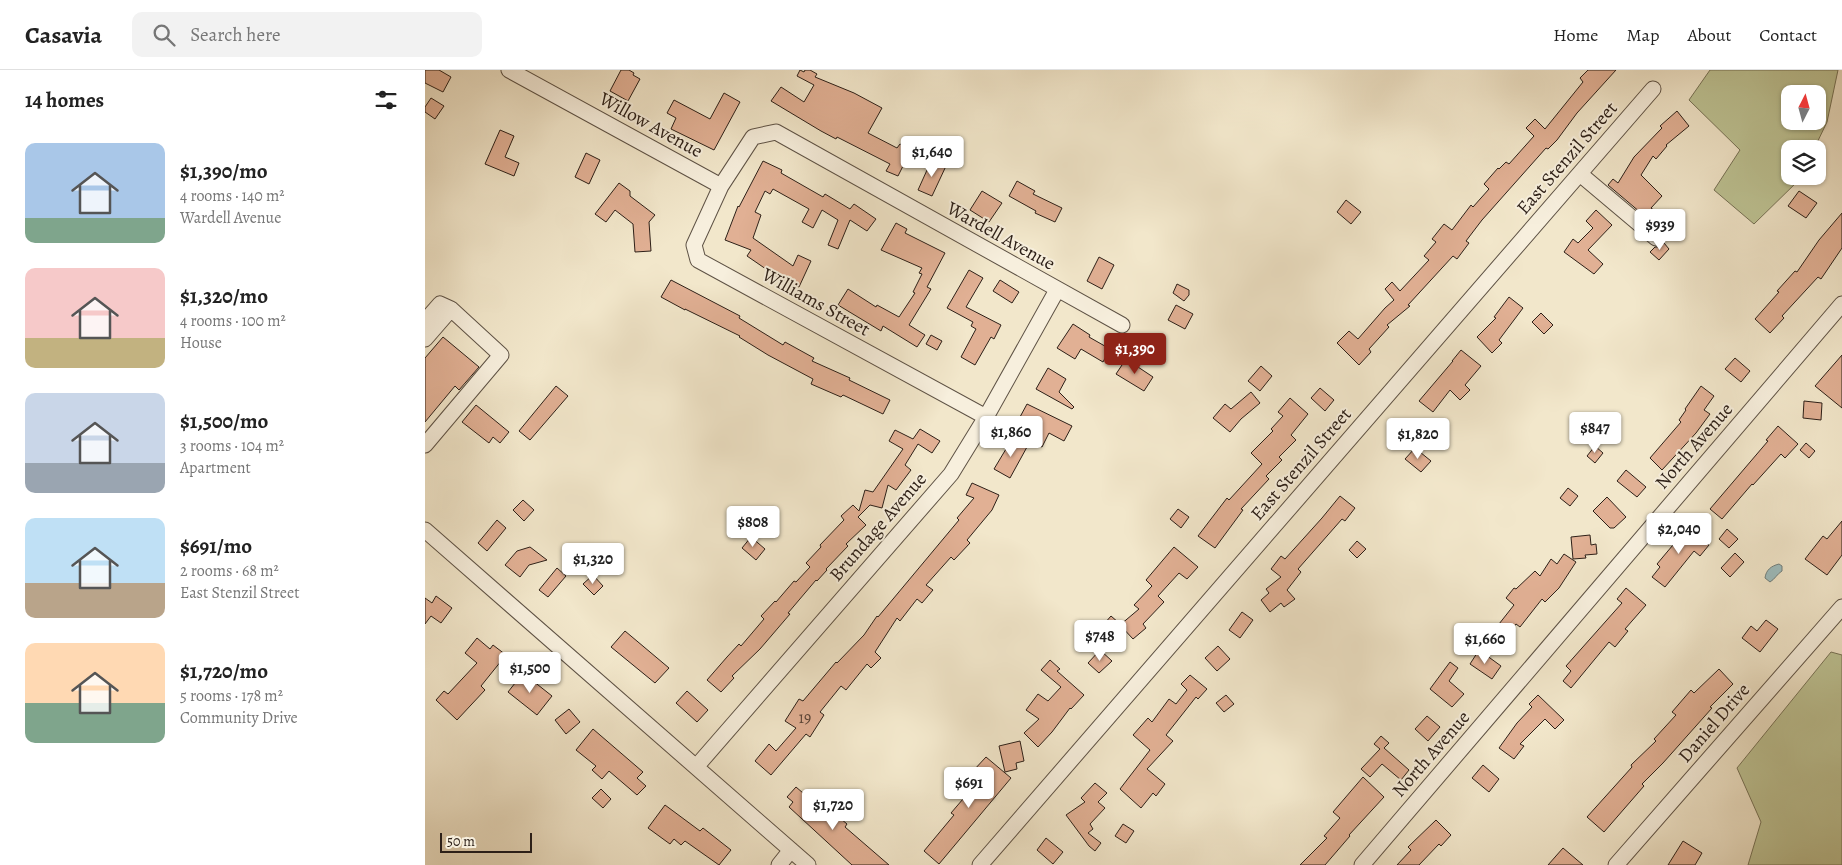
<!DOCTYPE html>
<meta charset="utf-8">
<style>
body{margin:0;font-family:Alegreya,serif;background:#f2f2f2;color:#222;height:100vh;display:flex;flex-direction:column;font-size:19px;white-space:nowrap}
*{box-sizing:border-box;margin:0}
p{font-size:16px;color:#767676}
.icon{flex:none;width:28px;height:28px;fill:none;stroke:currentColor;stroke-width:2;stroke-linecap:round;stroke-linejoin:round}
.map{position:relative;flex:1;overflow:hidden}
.drawer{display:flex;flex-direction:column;background:#fff;width:425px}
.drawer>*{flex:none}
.needle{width:32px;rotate:6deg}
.controls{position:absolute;left:1356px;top:15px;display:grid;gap:10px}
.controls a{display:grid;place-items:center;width:45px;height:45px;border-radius:10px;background:#fff;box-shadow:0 1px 4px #0004;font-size:25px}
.scale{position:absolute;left:15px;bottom:12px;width:92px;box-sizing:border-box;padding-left:5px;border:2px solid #2d2018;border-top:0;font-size:14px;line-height:18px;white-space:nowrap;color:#2d2018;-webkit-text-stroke:4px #f7efdd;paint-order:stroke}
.price{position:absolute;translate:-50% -42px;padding:0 11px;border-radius:5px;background:#fff;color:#222;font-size:16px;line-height:32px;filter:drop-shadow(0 1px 2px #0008)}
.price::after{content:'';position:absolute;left:50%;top:30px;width:15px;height:11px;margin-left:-8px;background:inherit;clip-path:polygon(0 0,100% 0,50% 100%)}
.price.current{background:#8f2418;color:#fff}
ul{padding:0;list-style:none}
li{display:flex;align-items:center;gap:15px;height:125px;padding:0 25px}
li span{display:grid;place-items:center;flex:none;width:140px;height:100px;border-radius:10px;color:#555}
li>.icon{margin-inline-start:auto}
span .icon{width:60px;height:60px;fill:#fffc;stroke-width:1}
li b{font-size:21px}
h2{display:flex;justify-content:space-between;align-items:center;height:60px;padding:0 25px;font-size:21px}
header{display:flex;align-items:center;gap:30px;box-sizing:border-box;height:70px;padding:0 25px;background:#fff;border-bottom:1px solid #e0e0e0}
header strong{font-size:24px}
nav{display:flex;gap:28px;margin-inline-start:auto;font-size:18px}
.search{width:350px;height:45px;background:#f2f2f2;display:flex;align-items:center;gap:12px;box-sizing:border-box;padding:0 18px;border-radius:10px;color:#767676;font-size:19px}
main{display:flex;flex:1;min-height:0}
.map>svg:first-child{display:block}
</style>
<header>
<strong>Casavia</strong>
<div class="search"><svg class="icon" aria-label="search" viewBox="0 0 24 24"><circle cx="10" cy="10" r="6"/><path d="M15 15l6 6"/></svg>Search here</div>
<nav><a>Home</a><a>Map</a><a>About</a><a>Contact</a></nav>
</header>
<main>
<section class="drawer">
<h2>14 homes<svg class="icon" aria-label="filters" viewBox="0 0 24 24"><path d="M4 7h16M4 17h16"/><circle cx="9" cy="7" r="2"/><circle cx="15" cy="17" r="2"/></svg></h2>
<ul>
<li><span style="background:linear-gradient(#a9c7e8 75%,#7fa58c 0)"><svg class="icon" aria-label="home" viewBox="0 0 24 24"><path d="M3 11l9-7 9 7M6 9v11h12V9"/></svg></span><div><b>$1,390/mo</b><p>4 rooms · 140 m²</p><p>Wardell Avenue</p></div></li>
<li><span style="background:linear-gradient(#f6c9c9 70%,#c2b280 0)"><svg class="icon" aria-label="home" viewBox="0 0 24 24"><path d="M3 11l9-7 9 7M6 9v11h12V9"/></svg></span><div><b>$1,320/mo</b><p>4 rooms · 100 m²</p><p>House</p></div></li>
<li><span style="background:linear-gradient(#c9d6e8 70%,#9aa5b1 0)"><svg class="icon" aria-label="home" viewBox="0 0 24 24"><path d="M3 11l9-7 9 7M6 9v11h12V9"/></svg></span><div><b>$1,500/mo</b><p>3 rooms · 104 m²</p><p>Apartment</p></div></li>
<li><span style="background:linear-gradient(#bfe0f5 65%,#b9a48a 0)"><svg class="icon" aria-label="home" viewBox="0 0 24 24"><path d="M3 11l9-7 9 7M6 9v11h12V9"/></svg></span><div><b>$691/mo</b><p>2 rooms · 68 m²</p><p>East Stenzil Street</p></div></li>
<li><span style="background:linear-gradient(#ffd9b3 60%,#7fa58c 0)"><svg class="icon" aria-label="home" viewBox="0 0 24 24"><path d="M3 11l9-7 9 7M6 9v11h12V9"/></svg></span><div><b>$1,720/mo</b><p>5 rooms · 178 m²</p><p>Community Drive</p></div></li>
</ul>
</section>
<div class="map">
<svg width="1417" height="795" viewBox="0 0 1417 795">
<rect width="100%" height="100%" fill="#f2e7cb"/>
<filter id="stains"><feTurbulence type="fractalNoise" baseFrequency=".004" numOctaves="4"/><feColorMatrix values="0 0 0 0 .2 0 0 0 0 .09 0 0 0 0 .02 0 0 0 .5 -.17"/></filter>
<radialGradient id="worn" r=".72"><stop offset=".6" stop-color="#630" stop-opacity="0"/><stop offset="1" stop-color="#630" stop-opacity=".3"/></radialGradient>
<path fill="#bec495" stroke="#767256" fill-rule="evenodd" d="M1285,0h128l-11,52 -13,27h-24v27h11l-2,4 -45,44 -40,-34 26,-40 -51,-50zM1365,24h27v27h-27z
M1406,582l11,3v210h-94l13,-43 -24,-54z"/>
<path fill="#9ebec0" stroke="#717f7d" d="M1354,494l3,2v5c-5,3 -7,8 -12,11l-5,-4c1,-8 6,-12 14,-14z"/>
<path fill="#e1b094" stroke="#2d2018" d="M0,0h14l12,7 -8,15 -18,-9z
M196,0h8l5,3 -1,2 7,4 -12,22 -18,-10z
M375,0l4,2 1,-2h5l7,4 -2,3 39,16 28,15 -14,25 29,15 3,-4 11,6 -13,26 -12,-5 4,-7 -53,-27 -1,2 -15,-8 -50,-30 10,-14 23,15 10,-17 -17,-9z
M1163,0h28l-39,43 -20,27 -9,9 -2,-1 -64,72 -16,21 3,2 -12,16 -4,-3 -45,49 2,1 -23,19 2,2 -20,22 2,3 -12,13 -22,-22 12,-12 9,8 27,-31 9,-8 -9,-11 7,-7 8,9 29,-31 -5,-4 12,-14 -4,-3 12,-15 8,6 19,-25 2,2 16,-18 -5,-5 14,-16 1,1 7,-7 3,2 25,-28 -8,-8 9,-9 10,10 38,-47 -3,-4z
M299,23l16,9 -26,48 -43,-21 5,-11 -9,-5 7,-13 36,19z
M6,28l13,8 -9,13 -10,-7v-5z
M1252,41l12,15 -23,19 1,1 -11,13 -3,-3 -12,19 21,21 -11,12 16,12 -7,9 -52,-44 5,-6 5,4 16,-26 28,-29 -2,-2z
M75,60l14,6 -9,21 14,6 -5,13 -29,-12z
M161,83l14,7 -11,24 -14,-7z
M507,89l14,7 -14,30 -14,-6z
M338,91l19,9 -1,3 42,24 2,-3 25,15 4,-5 22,15 -9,12 -17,-11 -12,29 -10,-4 10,-25 -16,-10 -9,18 -11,-6 7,-13 -36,-20 -3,5 -5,-3 -10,21 6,3 -8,23 40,28 5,-11 13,6 -12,26 -20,-9 -32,-22 4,-6 -26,-10 13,-34 1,1z
M592,111l18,10 -2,3 29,14 -7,14 -20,-9 1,-2 -27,-15z
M194,113l11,8v5l25,19 -6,7 2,29 -16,1 -2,-28 -18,-14 -9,12 -11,-8z
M557,121l20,12 -13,19 -19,-12z
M1374,121l18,12 -11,15 -18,-12z
M921,130l15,12 -10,12 -14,-12z
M1171,140l16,15 -24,25 15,14 -9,10 -30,-22 9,-13 5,4 15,-15 -7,-7z
M1417,143v35l-21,31 -3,-2 -36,39 2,2 -14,15 -15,-14 24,-27 -2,-1 18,-20 2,1 22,-32z
M471,153l11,6 -2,4 40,20 -18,34 4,2 -22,36 16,10 -8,12 -34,-21 -2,5 -43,-26 10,-16 28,18 1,-2 22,12 16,-24 -2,-1 9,-18 -3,-1 3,-5 -41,-18z
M1239,173l5,6 -10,11 -9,-8 5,-5h5z
M674,187l15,8 -12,24 -15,-8z
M544,200l14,8 -17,29 35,18 -7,14 -3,-2 -16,28 -14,-8 15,-28 -5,-3 2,-4 -26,-14z
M246,210l69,36 -1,2 44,27 2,-3 29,16 -2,3 38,17 -1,2 41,20 -7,14 -40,-19 -2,2 -30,-13 2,-5 -45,-24 -29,-18 1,-1 -55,-27v1l-24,-13z
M575,210l19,12 -7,11 -19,-12z
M752,214l12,6v5l-5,6 -11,-8z
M1084,227l14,11 -24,32 3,3 -10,10 -15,-16 19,-19 -2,-1z
M751,235l17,9 -8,15 -17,-9z
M1116,243l12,12 -9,9 -12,-12z
M648,254l17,11 -1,2 21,12 -7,13 -22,-13 -6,10 -18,-11z
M506,265l11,6 -5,9 -11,-6z
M18,267l36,30 -20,23 -4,-4 -30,36v-64z
M1036,280l20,16 -16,19 5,5 -10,10 -10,-10 -17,22 -14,-11 34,-40h-1z
M1417,285v53l-27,-22z
M1310,288l15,13 -9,11 -16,-13z
M701,289l27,18 -9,14 -28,-17z
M836,296l11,10 -12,15 -12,-10z
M623,298l18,11 -7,13 15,15 -2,2 -36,-20z
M131,316l12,10 -38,44 -11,-9z
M1276,316l13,10 -10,14 6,4 -14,19 -34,37 -12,-12 31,-36 -2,-2 7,-10 -1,-1z
M895,318l14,12 -9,11 -14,-13z
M826,322l9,11 -19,16 -11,13 -17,-14 12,-14 6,5z
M865,328l18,16 -17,21 5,5 -17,17 3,3 -16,16 3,3 -28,30 2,1 -28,38 -17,-12 29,-38 2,2 33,-36 -11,-11 22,-22 -2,-2 12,-13 -5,-4z
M1379,331l18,2 -1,17 -18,-2z
M602,334l45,22 -8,15 -15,-8 -7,14 -15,-7 8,-15 -15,-8z
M51,335l33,27 -9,11 -7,-6 -4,6 -27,-21z
M980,352l15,13 -9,10 -15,-13z
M1353,356l20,18 -13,14 -4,-4 -28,31 -1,-1 -30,35 -12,-10 58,-68 -2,-1z
M495,359l20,12 -8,12 -14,-9 -13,21 6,5 -15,20 -8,-5 -6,23 -12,-3 -12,12 8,8 -20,19 2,2 -22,23 1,1 -10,11 -1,-1 -28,33 2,1 -30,35 -28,27 2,2 -13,14 -14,-12 20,-23 12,-13 2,2 23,-27 -3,-3 14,-15 1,1 18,-21 2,1 14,-15 -4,-4 15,-16 -1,-2 24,-25 -3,-4 12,-11 6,6 6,-21 8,2 30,-43 -14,-8 6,-11 18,9z
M587,369l15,8 -17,31 -16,-9z
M1381,373l9,8 -6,7 -9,-8z
M1170,376l8,7 -8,10 -8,-7z
M990,378l16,13 -10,11 -16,-13z
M1201,400l20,17 -9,10 -20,-16z
M547,413l27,12 -7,15 -25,30 3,3 -16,17 -3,-3 -25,28 7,5 -11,13 -5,-4 -17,22 -3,-3 -22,34 6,6 -10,10 -4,-4 -21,26 -5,-4 -21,26 4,3 -14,22 -4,-3 -35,41 -16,-14 14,-17 7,7 20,-23 -11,-7 14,-22 4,2 33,-39 1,1 27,-28 13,-19 1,1 81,-97 -2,-2 17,-20 -8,-3z
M1143,418l10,8 -8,10 -10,-8z
M915,426l15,12 -10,13 -3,-2 -44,50 3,3 -14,18 8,9 -11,8 -3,-4 -11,9 -9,-12 8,-7 -3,-4 15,-12 -10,-8 10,-13 4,3 37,-41z
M1182,427l19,20 -12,11h-4l-17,-17z
M98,430l11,10 -10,11 -11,-11z
M753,439l11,8 -8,11 -11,-9z
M72,450l9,8 -19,23 -9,-8z
M1417,451v34l-15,20 -22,-16 18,-23 4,3z
M1258,455l26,20 -9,11 -6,-5 -29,36 -13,-10 8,-10 -3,-3 21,-25 -3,-3z
M1302,459l11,10 -9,9 -10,-9z
M1165,465l1,10 5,-1 1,10 -12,1 1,3 -13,1 -2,-22z
M326,467l14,12 -9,11 -14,-12z
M932,471l9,8 -9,9 -8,-8z
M105,477l17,13 -18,5 -9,12 -15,-12 12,-14z
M749,477l24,20 -11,12 -8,-6 -21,23 6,6 -21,22 3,4 -13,11 -13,-14 19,-16 -5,-4 18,-19 -6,-6z
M1310,483l9,9 -14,15 -9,-9z
M1139,484l12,8 -17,26 -14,14 -3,-3 -22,28 -4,-3 -7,9 -10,-9 15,-19 -8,-7 8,-10 2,1 19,-18 5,5 11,-17 6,5z
M132,498l9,8 -18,21 -9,-7z
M168,505l10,11 -9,9 -11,-11z
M1201,518l20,17 -21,24 3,2 -13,16 -6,-5 -38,46 -8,-7 8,-10 -5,-5 56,-63 -5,-4z
M11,526l16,12 -11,15 -10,-7 -6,8v-26l7,5z
M817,542l11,8 -13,18 -11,-8z
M686,546l8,7 -7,9 -8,-8z
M1341,550l12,9 -18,23 -18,-14 9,-12 6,5z
M1044,557l10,9 -10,10 -9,-9z
M200,561l44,37 -14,15 -44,-36z
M52,568l13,11 3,-4 13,10 -25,31 4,4 -28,30 -21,-20 8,-9 4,3 29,-31 -12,-10z
M793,576l12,13 -13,12 -12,-13z
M675,580l12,11 -13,12 -11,-10z
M1054,580l22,16 -9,13 -22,-15z
M625,590l10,9 -3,2 27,24 -13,14 -1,-1 -18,24 -14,15 -14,-14 15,-14 -13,-9 12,-16 10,7 13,-14 -20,-17z
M1025,592l8,6 -9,13 15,13 -12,13 -22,-18z
M1294,599l14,15 -23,23 2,1 -49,55 -21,21 2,2 -40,46 -17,-15 45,-50 -1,-2 25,-24 -2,-2 22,-24 -4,-3 19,-22 3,3z
M98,603l29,23 -15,19 -29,-23z
M765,605l17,14 -9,10 -2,-2 -30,38 7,6 -26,28 18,15 -9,12 -3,-3 -12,15 -21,-19 30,-39 -17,-15 15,-17 4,4 17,-23 7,5 11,-14 -6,-6z
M262,621l21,19 -11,12 -21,-19z
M801,625l8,9 -10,8 -8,-9z
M1113,625l26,25 -9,9 -10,-10 -25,25 4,2 -10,13 -15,-11 18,-25 15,-16 -3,-3z
M144,639l11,13 -14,12 -11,-14z
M1002,646l13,11 -12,14 -13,-12z
M168,659l50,43 -6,6 9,8 -9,9 -28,-24 -7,8 -10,-9 4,-4 -20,-16z
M956,666l8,7 -5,5 25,22 -8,10 -19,-16 -12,13 -9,-8 19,-20 -6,-5z
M595,671l4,20 -8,2 1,6 -12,3 -6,-26z
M561,687l25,21 -72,86 -15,-13 30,-36 -3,-2 30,-35 -8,-7z
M1058,695l16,14 -10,13 -17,-14z
M938,707l21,20 -35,38 1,1 -25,29h-25l27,-27 -3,-2 16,-18 -7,-6z
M670,713l12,10 -9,9 7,6 -15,16 3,5 -5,4 13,10 -6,8 -6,-5 -23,-31 19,-13 -4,-4z
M371,717l35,30 3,-4 13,11 -2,3 44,38h-37l-63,-58 4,-5 -6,-5z
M176,719l10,10 -8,9 -11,-10z
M240,735l35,26 3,-3 28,22 -12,15 -34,-24 -4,4 -7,-6 -4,5 -22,-16z
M1011,750l15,15 -10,11 -2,-2 -20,21h-22l14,-15 -3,-3z
M698,754l11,7 -8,12 -11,-7z
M621,768l17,14 -10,12 -16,-14z
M1258,771l19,12 -7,12h-27z
M1138,778l20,17h-35z"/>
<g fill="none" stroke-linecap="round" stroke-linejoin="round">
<g stroke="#5e5245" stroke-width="17">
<path id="minor" d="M84,0l212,116
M1155,104l76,64
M0,251l15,-17 11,5
M0,269l26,-30 50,46 -76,90
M561,347l-288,-157 -4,-15 27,-59 32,-49 23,-5 346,193
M0,460l383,335
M271,697l255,-293 35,-57 71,-127
M354,795l12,-15
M555,795l673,-776
M937,795l480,-561
M1191,795l226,-258"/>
</g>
<use href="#minor" stroke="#f7efdd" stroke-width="15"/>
</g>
<g text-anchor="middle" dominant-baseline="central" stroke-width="4" stroke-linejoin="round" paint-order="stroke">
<g font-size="16" fill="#5a4437">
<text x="380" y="648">19</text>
</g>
<g font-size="19" fill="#2d2018" stroke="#f7efdd">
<text transform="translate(226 55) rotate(29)">Willow Avenue</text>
<text transform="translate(1142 88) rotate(-49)">East Stenzil Street</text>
<text transform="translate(576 166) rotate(29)">Wardell Avenue</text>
<text transform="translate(391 232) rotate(29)">Williams Street</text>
<text transform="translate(1269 376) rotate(-49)">North Avenue</text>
<text transform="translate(876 394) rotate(-49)">East Stenzil Street</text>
<text transform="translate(453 457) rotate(-49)">Brundage Avenue</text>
<text transform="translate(1289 653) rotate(-49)">Daniel Drive</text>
<text transform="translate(1006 684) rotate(-49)">North Avenue</text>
</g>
</g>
<rect width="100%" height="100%" filter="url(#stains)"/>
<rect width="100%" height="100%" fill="url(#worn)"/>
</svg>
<div class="controls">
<a><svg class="needle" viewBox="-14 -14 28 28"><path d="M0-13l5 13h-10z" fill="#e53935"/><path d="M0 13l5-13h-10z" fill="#767676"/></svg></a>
<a><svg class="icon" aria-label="layers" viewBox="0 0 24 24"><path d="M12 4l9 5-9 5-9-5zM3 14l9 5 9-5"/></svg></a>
</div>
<div class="scale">50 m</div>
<b class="price" style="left:507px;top:108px">$1,640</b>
<b class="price" style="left:1235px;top:181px">$939</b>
<b class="price current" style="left:710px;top:305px">$1,390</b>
<b class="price" style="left:1170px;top:384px">$847</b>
<b class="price" style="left:586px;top:388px">$1,860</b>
<b class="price" style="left:993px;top:390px">$1,820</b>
<b class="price" style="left:328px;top:478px">$808</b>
<b class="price" style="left:1254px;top:485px">$2,040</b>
<b class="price" style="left:168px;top:515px">$1,320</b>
<b class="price" style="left:675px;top:592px">$748</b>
<b class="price" style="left:1060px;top:595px">$1,660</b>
<b class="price" style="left:105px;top:624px">$1,500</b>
<b class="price" style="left:544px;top:739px">$691</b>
<b class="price" style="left:408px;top:761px">$1,720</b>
</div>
</main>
